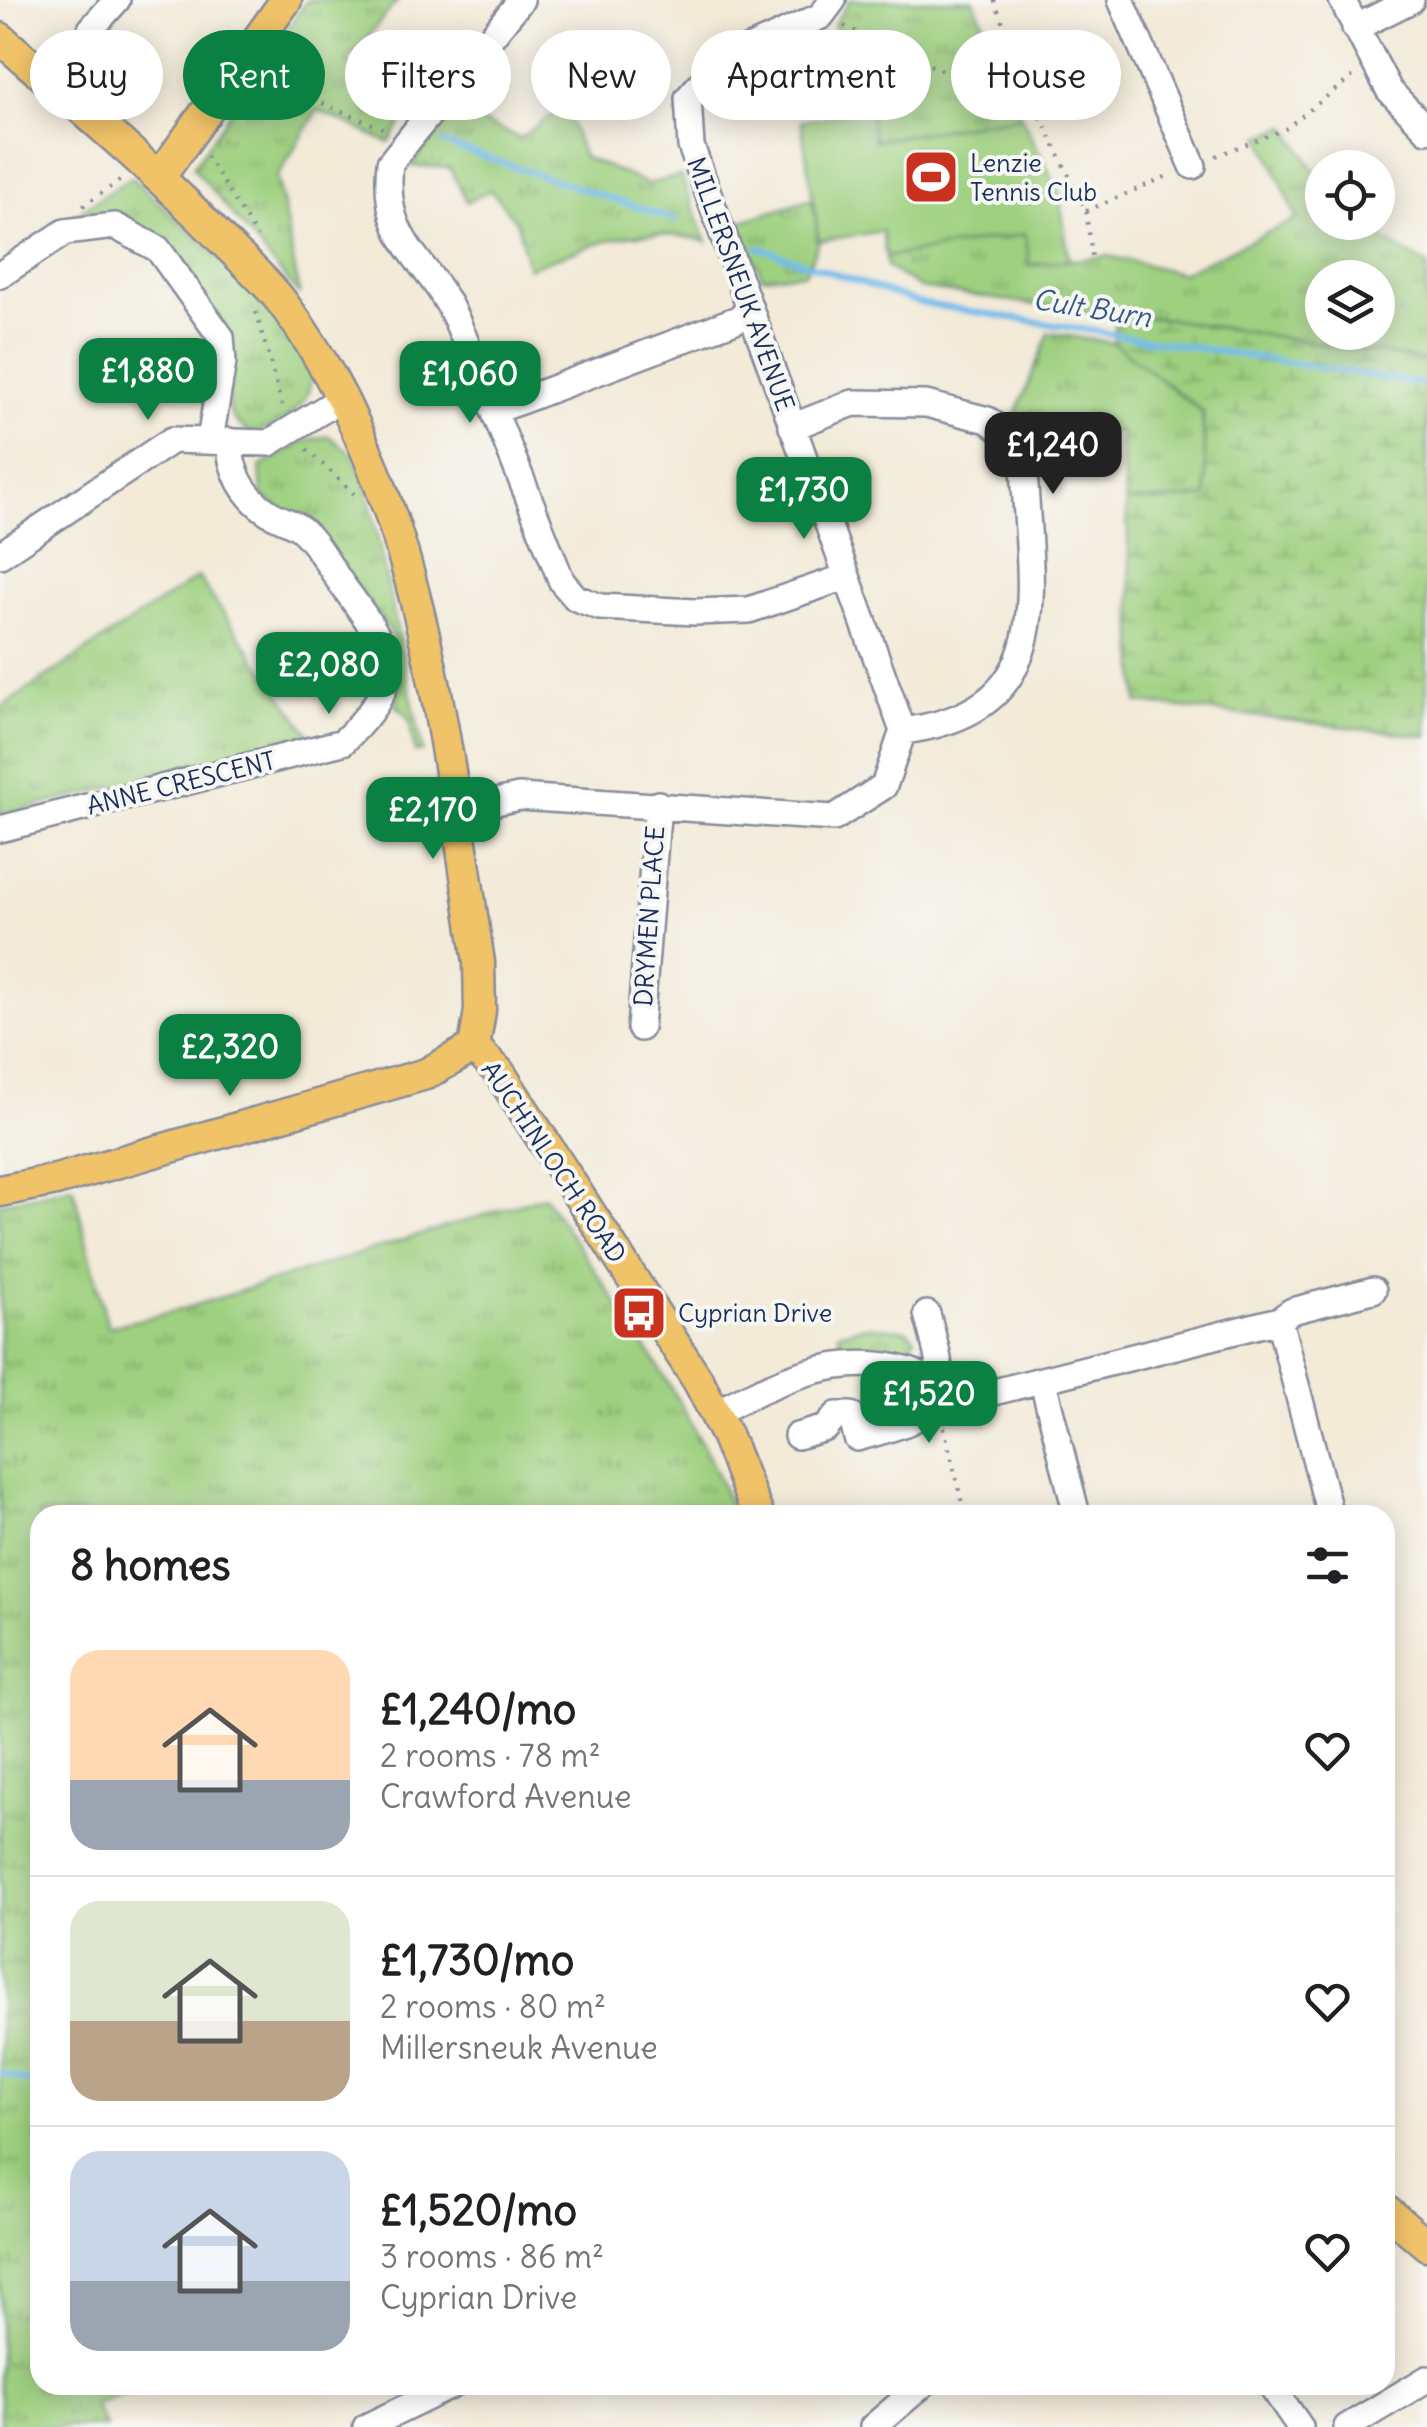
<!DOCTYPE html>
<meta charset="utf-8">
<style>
body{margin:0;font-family:Delius,sans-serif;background:#f6f6f6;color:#202124;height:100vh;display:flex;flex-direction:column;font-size:38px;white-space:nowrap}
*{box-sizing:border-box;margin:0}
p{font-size:32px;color:#757577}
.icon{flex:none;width:55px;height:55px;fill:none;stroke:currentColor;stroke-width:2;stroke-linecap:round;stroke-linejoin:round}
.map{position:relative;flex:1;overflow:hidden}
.panel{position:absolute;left:30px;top:1505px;width:1365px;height:890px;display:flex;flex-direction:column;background:#fff;border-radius:30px;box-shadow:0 5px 25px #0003}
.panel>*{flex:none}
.top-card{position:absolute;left:30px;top:30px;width:1368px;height:90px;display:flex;gap:20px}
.controls{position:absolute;left:1305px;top:150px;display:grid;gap:20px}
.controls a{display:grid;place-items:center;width:90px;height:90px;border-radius:50%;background:#fff;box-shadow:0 5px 25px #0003;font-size:50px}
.price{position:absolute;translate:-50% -85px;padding:0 22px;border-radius:20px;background:#0b8043;color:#fff;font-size:32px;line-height:65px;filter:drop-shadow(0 2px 5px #0008)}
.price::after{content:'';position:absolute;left:50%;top:60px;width:30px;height:22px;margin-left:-15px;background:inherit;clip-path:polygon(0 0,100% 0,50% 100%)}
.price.current{background:#222;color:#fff}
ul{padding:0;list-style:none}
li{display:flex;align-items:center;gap:30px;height:250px;padding:0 40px}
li+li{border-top:2px solid #e0e0e0}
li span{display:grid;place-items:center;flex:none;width:280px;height:200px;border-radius:30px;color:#555}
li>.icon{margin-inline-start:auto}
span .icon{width:120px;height:120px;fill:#fffc;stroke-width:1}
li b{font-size:42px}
h2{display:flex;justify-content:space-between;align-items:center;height:120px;padding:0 40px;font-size:42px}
.chip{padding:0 35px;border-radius:45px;background:#fff;box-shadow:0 5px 25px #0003;font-size:35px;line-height:90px}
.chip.current{background:#0b8043;color:#fff}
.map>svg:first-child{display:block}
</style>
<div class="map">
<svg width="1427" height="2427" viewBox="0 0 1427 2427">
<defs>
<pattern id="grass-tufts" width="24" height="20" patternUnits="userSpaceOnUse" patternTransform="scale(2.5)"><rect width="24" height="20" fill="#9ed07f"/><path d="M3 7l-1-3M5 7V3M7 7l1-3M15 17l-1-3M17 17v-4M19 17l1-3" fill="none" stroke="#80a96b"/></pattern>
<pattern id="wetland-marsh" width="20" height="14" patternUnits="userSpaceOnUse" patternTransform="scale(2.5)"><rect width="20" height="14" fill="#9ed07f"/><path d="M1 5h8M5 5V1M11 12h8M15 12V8" fill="none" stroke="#80a96b"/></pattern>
</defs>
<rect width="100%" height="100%" fill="#f6f6f2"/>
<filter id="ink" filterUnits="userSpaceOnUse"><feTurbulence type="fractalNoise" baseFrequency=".01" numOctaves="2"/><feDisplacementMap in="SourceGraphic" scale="20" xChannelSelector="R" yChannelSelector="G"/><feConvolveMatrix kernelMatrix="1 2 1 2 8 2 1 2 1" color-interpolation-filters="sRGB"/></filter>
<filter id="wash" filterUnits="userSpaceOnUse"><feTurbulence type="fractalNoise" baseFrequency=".0048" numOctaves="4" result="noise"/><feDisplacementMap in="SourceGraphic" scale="40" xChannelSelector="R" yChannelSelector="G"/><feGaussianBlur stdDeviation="2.25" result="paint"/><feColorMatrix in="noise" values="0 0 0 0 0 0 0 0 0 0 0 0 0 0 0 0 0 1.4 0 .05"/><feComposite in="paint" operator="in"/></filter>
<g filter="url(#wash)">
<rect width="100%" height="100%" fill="#f3ead8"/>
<path fill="url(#grass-tufts)" stroke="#5c806e" stroke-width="2.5" fill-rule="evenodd" d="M307,0h91l-51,62 67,42 -25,39 -71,-33 -41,67 23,119 -107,-129z
M850,0h124l47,116 -147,25 -5,-32 -35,-85z
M565,106l18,51 65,27 33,-8 26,66c-72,-21 -111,3 -179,26l-11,-45 -26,-33 -24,12 -17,-34 -39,-2 44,-55 65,27z
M1287,126l35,57v39l34,1 71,42v96l-259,-42 -53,-3 -195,-28 -33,-21 -1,-10 140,-23 4,31 79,-9 72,17 116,-54 -36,-83zM1322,278h56v54h-56z
M131,177c40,38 165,144 178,191 9,35 -29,60 -59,65 -42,-27 -8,-44 -21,-75 -17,-40 -45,-79 -67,-116l-84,-21 -4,-5z
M812,199l7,42 -14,32 -43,4 -23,-55z
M1049,333l65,10 88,69 6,85 -82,5 -7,-71 -90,5 -15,-17z
M329,436l22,17 15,30 57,268 -8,1 -6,-34 -13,-13 4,-27 -10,-47 -73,-98 -55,-37 -2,-29 47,-27z
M198,577l114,161 -312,77v-107z
M73,1187l35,140 72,-17 364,-114c69,103 145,203 190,319h-694v870h100l-46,20 12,22h-106v-1224z
M867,1326l40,4 8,8 -11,15 -62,-6 -4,-14z"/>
<path fill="url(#wetland-marsh)" stroke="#5c806e" stroke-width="2.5" d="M1115,316l53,3 259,42v375l-289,-33 -12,-201 81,-5 -4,-85 -89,-69z"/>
<path fill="#9ed07f" stroke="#5c806e" stroke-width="2.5" d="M869,109l5,32 147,-25 38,76 10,68 -39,5 -5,-31 -139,23 -4,-26 -63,10 -18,-120z"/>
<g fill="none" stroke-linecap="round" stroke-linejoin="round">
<path stroke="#75bcec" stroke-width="6" d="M443,143l233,77
M758,247l161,56 508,82
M0,2073l40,13"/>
</g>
</g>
<g filter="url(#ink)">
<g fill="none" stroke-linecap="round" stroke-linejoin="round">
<path stroke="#c8c5c0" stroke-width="25" stroke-dasharray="25 12" stroke-linecap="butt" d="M66,58l25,-29"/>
<g stroke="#878c9b" stroke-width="30">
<path id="minor" d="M521,0l-131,163c-9,83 38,93 66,156 37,87 71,175 106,263l14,16 24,9 95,5 54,-2 97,-33
M1121,0l72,166
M1342,0l47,90 38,40
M1355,28l56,-28
M91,29l26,-29
M47,79l19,-21
M0,275l65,-43 50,-6 43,23 63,88 2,25 -13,78
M494,411l257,-97
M792,427l61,-24 73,1 62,16 24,19 12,25c4,121 41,246 -121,267
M0,555l172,-115 97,3 75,-46
M455,811l64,-14 315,21 50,-32 19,-55 -212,-585 -3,-48 32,-36 101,-46 12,-16
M0,829l343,-87c67,-66 50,-88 0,-156 -13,-18 -25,-42 -41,-56 -9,-8 -24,-11 -34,-18 -26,-17 -37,-41 -39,-71
M640,1028l18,-224
M1279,1320l13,-9 81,-21
M1043,1382l34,133
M716,1413c58,-32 125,-63 193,-42 25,9 45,27 73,24l297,-75 51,195
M797,1436l29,-8 11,-13h14l6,23c91,-24 95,-34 70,-124
M1271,2385l29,42
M366,2427l87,-42
M873,2427l49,-42
M1347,2427l80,-48"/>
</g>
<g stroke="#878c9b" stroke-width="35">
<path id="major" d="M0,38c76,67 154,130 224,204 19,19 41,38 58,60 140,185 162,437 197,660l1,49 -6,36 25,25 200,310 28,55 31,78
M161,175l125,-175
M0,1191l56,-11 370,-106 48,-27
M1385,2209l42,36"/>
</g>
<path stroke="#878c9b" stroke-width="4" stroke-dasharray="2.5 8" stroke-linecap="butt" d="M994,0l46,115 46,96 6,46
M844,26l196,89
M264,79l125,52
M207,156l50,81
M1216,156l69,-27 72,-56
M83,206l38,-26
M1086,211l84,-36
M256,312l27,96
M307,449l47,45
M944,1427l21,88"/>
<use href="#minor" stroke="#fff" stroke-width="25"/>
<use href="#major" stroke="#f1c369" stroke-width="30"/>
</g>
</g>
<defs>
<g id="stadium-square" transform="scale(2.875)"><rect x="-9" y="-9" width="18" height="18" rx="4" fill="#c8321e" stroke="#f6f6f2"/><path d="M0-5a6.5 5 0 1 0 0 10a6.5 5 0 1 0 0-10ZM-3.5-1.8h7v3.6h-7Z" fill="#fff"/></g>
<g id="bus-square" transform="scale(2.875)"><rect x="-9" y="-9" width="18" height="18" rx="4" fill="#c8321e" stroke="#f6f6f2"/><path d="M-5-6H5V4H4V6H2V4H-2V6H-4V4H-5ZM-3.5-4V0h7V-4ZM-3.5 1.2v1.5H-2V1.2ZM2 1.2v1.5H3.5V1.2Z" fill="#fff"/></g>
</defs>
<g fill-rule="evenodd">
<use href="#stadium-square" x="931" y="177"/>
<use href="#bus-square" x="639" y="1313"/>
</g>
<g text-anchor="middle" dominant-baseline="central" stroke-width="8" stroke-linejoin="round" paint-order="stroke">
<g font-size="25" fill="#1b2f5e" stroke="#f6f6f2" text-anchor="start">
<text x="970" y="163">Lenzie<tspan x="970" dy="29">Tennis Club</tspan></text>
<text x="678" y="1313">Cyprian Drive</text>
</g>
<g font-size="25" fill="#1b2f5e" stroke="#f6f6f2">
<text transform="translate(741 284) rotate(70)">MILLERSNEUK AVENUE</text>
<text transform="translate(181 783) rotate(-14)">ANNE CRESCENT</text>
<text transform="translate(649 916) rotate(-86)">DRYMEN PLACE</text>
<text transform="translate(554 1162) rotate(56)">AUCHINLOCH ROAD</text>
</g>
<g font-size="28" font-style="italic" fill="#365989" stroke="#f6f6f2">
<text transform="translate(1092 308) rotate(9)">Cult Burn</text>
</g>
</g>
</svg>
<div class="controls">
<a><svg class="icon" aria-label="locate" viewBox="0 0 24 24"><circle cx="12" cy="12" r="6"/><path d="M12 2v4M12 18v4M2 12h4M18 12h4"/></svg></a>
<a><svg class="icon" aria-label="layers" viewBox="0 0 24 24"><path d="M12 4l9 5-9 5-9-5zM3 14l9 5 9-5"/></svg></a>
</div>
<b class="price" style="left:148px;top:423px">£1,880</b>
<b class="price" style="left:470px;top:426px">£1,060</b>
<b class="price current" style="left:1053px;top:497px">£1,240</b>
<b class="price" style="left:804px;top:542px">£1,730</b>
<b class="price" style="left:329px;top:717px">£2,080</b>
<b class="price" style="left:433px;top:862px">£2,170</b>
<b class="price" style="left:230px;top:1099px">£2,320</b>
<b class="price" style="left:929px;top:1446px">£1,520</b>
<div class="top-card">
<a class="chip">Buy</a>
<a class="chip current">Rent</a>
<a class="chip">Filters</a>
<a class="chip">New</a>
<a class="chip">Apartment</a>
<a class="chip">House</a>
</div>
<section class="panel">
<h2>8 homes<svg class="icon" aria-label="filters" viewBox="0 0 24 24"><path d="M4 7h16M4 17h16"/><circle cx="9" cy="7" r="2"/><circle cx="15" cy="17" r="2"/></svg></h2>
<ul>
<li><span style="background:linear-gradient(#ffd9b3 65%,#9aa5b1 0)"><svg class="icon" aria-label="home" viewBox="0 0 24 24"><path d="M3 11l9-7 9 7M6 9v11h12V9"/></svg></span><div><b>£1,240/mo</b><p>2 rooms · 78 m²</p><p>Crawford Avenue</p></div><svg class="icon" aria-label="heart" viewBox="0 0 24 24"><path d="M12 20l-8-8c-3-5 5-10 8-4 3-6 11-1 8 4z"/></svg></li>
<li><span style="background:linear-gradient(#dfe7d0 60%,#b9a48a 0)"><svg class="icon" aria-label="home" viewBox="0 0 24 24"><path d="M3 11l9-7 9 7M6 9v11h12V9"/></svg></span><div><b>£1,730/mo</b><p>2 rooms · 80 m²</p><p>Millersneuk Avenue</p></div><svg class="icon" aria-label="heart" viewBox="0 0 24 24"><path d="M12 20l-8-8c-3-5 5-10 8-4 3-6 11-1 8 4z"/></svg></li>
<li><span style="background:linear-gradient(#c9d6e8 65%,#9aa5b1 0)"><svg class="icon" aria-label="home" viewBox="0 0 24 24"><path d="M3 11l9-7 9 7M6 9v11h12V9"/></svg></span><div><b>£1,520/mo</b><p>3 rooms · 86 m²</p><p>Cyprian Drive</p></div><svg class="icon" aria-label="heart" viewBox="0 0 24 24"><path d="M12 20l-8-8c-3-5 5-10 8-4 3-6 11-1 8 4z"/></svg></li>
</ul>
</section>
</div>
